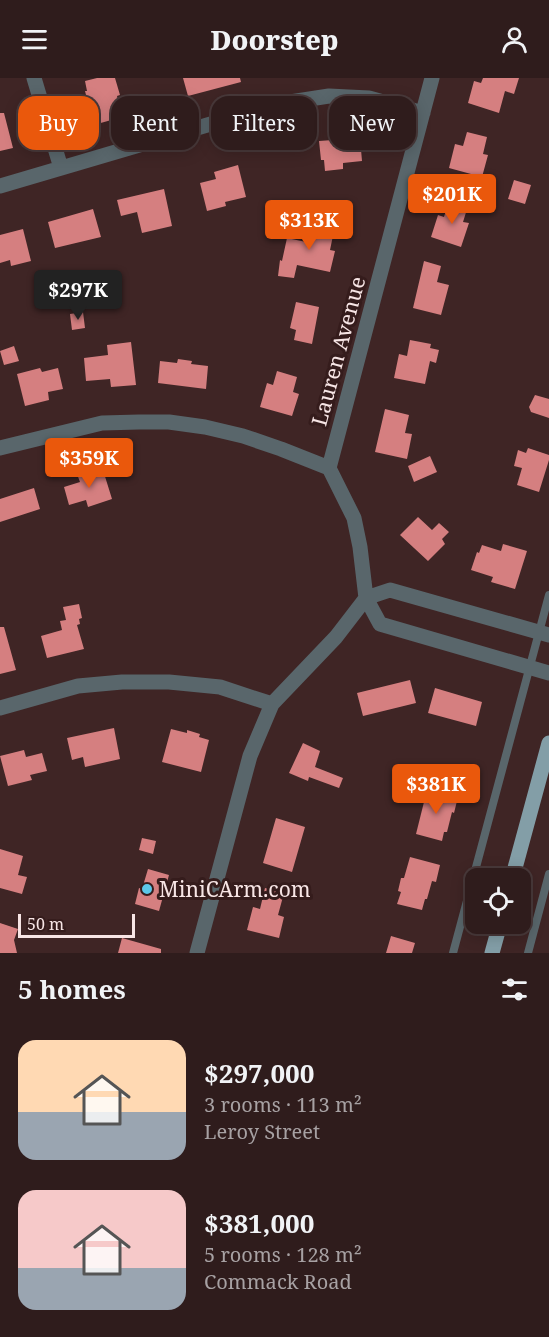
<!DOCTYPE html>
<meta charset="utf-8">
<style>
body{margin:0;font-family:"Noto Serif",serif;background:#372525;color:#f1f3f6;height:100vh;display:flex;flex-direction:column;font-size:22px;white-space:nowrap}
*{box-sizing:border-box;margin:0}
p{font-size:20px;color:#a7a1a3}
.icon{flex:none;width:33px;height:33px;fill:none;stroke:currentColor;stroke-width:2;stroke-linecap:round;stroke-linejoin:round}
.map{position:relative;height:875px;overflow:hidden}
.drawer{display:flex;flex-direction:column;background:#2f1c1c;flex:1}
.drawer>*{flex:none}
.top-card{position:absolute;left:18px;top:18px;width:513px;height:54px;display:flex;gap:12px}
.buttons{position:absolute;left:465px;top:790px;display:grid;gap:12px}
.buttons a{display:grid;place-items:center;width:66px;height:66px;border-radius:12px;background:#2f1c1c;box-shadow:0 3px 15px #0003,0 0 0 2px #4a3a3b;font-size:30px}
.scale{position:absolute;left:18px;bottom:15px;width:117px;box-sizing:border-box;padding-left:6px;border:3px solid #f7e5e5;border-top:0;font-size:16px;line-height:21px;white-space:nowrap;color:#f7e5e5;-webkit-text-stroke:4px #351c1c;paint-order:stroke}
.price{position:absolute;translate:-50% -51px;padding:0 14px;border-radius:6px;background:#ea580c;color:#fff;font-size:20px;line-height:39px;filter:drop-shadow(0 2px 3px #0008)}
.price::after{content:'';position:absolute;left:50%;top:36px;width:18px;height:14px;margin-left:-9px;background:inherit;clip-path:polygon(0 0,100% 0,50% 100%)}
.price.selected{background:#222;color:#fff}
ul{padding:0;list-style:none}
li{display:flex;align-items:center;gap:18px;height:150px;padding:0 18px}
li span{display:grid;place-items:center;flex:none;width:168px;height:120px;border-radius:18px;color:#555}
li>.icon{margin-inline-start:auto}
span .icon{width:72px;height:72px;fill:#fffc;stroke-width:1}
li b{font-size:26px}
h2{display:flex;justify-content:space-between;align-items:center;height:72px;padding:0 18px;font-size:26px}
.chip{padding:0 21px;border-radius:18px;background:#2f1c1c;box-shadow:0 3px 15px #0003,0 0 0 2px #4a3a3b;font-size:21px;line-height:54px}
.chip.selected{background:#ea580c;color:#fff}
header{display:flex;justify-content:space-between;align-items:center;height:78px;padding:0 18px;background:#2f1c1c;font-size:27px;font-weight:800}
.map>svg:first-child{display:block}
</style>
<header><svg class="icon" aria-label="menu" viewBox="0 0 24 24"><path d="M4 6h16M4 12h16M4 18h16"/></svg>Doorstep<svg class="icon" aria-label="person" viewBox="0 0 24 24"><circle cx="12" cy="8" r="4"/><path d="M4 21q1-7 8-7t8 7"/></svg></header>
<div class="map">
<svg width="549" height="875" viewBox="0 0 549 875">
<rect width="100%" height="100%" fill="#3f2525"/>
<path fill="#d57f80" d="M97,0h18l5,17 -3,1 5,21 -32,9 -6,-22 4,-1 -3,-12h2l-2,-10z
M183,0h57l1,4 -53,14z
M483,0h36l-5,16 -9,-3 -6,22 -31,-10 6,-22 7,2z
M0,35h4l9,35 -13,3z
M467,54l20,5 -4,17 5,1 -6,22 -33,-9 6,-24 8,2z
M360,60l2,23 -19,2v6l-18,2 -1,-11h-3l-2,-19z
M238,87l8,32 -21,5 1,4 -19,5 -7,-28 16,-4 -2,-7z
M514,102l17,5 -6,19 -17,-5z
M164,111l8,37 -30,7 -5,-21 -16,4 -4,-16z
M449,122l19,6 -5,16 6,1 -8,24 -30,-10 7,-22 6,2z
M93,131l8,28 -46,11 -7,-26z
M310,145l6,1 1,-1 18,3 -5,24 5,1 -5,21 -33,-7 -3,13 -16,-2 2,-16 2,1 5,-23 19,4z
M23,151l8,32 -20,5 -1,-6 -10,3v-28z
M424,183l17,5 -4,16 12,3 -8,30 -28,-7z
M296,224l23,5 -7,37 -18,-4 2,-10 -6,-2z
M83,234l2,16 -13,2 -2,-16z
M410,262l21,4 -1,4 9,2 -3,13 -6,-2 -5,23 -31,-6 5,-24 8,2z
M131,264l5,43 -25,2 -1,-8 -24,2 -2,-23 24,-3 -1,-10z
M14,268l5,15 -15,4 -4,-14z
M178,281l14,2 -1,3 17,2 -2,23 -48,-6 2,-22 17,2z
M40,290l2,4 16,-4 5,21 -15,3 1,8 -24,6 -8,-32z
M277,293l20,6 -4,15 6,2 -7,22 -32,-9 7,-24 6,2z
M535,317l14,4v19l-18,-6 -2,-5z
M385,331l24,6 -4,18 7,1 -5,25 -32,-7z
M528,370l21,7v5l-10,32 -22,-7 5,-17 -8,-2 4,-16 8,3z
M430,378l7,16 -23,10 -6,-16z
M103,392l9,29 -24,8 -2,-7 -17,5 -5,-18 16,-5 -3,-8z
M34,410l6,21 -40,13v-23z
M418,439l14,13 7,-7 10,9 -7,7 3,5 -17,17 -28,-26z
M503,466l24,7 -12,38 -24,-7 2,-5 -22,-7 6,-18 2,1 3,-8 19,6z
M79,526l3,14 -3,1 1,5 -3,1 7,24 -37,9 -6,-22 21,-6 -2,-9 6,-1 -3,-13z
M0,549h4l12,43 -16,4z
M410,602l6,23 -53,13 -6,-23z
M435,610l47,14 -6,24 -48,-13z
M114,650l6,31 -35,8 -2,-10 -11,3 -5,-22z
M171,651l16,4v-3l13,4 -1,3 10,3 -8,32 -39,-10z
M303,665l17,8 -5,16 28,11 -4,10 -30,-11 -1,4 -19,-8z
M24,672l2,7 16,-4 5,18 -17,4 2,5 -24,6 -8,-30z
M429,711l29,8 -4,16 -2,-1 -5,20h-3l-2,9 -26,-7 8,-32h2z
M276,740l29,9 -13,45 -29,-9z
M142,760l14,3 -3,13 -14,-4z
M0,771l23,7 -5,19 9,2 -5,17 -22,-6z
M410,779l30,8 -4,17 -4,-1 -5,18h-2l-3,11 -25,-6 4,-12 -3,-1 3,-13h3z
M148,791l21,6 -10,36 -24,-7 4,-16 3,1z
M265,810l19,5 -6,22 6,2 -5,21 -32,-8 6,-23 7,2z
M0,845l18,6 -4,11 3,13h-17z
M391,858l24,7 -3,10h-26z
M122,860l39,11v4h-43z"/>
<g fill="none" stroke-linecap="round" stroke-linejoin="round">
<path stroke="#59666b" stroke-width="8" d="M453,875l96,-358
M528,875l21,-79"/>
<path stroke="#59666b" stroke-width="15" d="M34,0l27,90
M432,0l-103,390 25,50 6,29 6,51 14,26 169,49
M0,108l248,-73 42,-11 39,-6 40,2 54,15
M0,370l102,-25 37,-1h30l36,5 38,9 38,13 48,19
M366,520l24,-8 159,45
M0,630l78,-22 44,-4h47l51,5 52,17
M197,875l53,-197 22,-52 64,-67 30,-39"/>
<path stroke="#839ea7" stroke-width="15" d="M512,801l37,-136
M492,875l8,-29"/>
</g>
<circle fill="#5cc7e8" stroke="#351c1c" stroke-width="2" cx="147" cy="811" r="6"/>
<g text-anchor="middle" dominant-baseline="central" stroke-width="6" stroke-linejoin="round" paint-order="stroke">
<g font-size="21" fill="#f7e5e5" stroke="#351c1c">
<text transform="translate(338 273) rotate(-75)">Lauren Avenue</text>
</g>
<g font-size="21" fill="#f7e5e5" stroke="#351c1c" text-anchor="start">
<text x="159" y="811">MiniCArm.com</text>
</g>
</g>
</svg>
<div class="buttons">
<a><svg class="icon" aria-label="locate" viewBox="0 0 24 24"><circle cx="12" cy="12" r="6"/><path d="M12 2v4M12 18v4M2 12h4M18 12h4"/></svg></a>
</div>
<div class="scale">50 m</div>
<b class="price" style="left:452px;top:147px">$201K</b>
<b class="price" style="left:309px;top:173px">$313K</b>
<b class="price selected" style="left:78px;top:243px">$297K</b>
<b class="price" style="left:89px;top:411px">$359K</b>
<b class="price" style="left:436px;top:737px">$381K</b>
<div class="top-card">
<a class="chip selected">Buy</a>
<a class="chip">Rent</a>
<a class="chip">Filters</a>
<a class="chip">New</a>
</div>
</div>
<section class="drawer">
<h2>5 homes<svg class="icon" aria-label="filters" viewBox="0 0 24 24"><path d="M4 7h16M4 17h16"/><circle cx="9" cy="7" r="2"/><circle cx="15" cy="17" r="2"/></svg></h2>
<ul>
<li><span style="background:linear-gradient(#ffd9b3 60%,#9aa5b1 0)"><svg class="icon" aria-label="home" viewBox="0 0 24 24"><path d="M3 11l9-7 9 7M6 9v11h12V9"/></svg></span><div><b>$297,000</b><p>3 rooms · 113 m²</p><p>Leroy Street</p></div></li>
<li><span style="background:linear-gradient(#f6c9c9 65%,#9aa5b1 0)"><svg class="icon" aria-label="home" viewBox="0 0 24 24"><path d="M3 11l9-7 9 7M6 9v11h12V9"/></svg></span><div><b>$381,000</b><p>5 rooms · 128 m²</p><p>Commack Road</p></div></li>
</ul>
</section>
